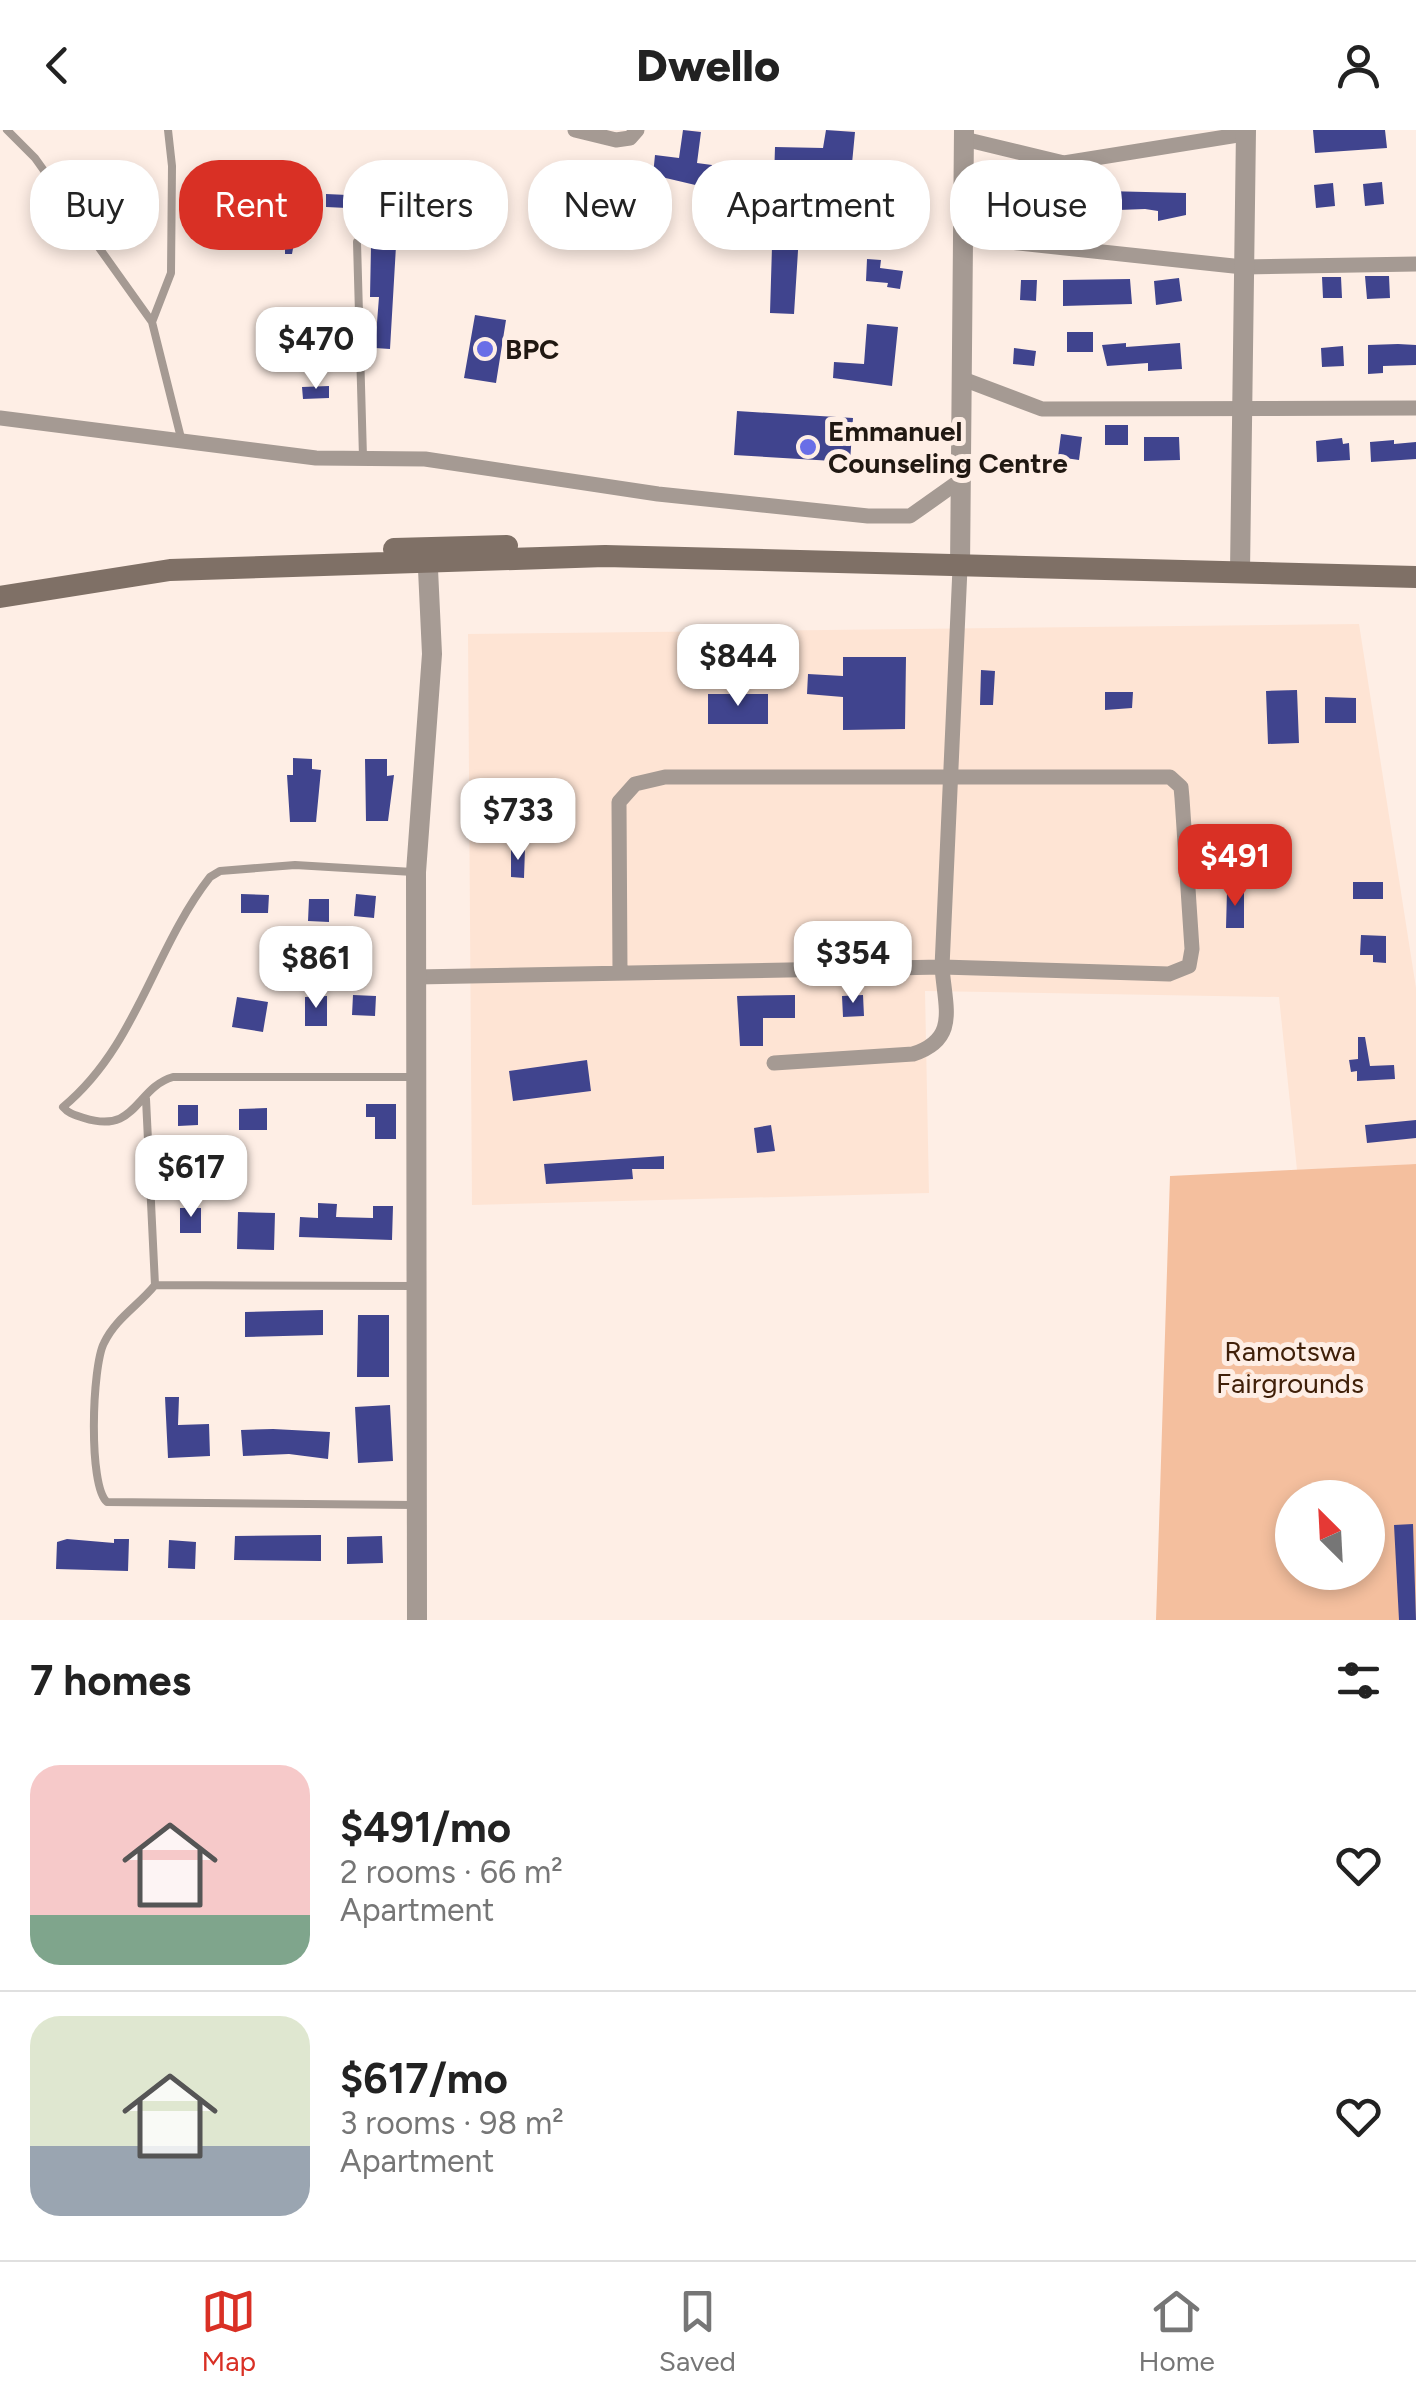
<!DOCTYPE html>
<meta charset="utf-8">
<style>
body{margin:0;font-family:Figtree,sans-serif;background:#f2f2f2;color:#222;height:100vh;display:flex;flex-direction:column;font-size:38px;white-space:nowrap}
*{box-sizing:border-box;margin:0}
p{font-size:32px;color:#767676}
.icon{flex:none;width:55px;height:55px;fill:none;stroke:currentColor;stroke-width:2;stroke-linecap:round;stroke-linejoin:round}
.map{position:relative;height:1490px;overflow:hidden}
.side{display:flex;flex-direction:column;background:#fff;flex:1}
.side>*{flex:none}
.guide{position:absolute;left:30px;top:30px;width:1358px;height:90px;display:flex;gap:20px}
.needle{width:65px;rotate:336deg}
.controls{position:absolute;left:1275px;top:1350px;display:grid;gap:20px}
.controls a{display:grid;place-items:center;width:110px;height:110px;border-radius:50%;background:#fff;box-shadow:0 5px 15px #0003;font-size:50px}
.price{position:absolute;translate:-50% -85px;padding:0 22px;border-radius:20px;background:#fff;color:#222;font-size:32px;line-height:65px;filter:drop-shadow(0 2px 5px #0008)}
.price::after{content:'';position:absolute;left:50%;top:60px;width:30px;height:22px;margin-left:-15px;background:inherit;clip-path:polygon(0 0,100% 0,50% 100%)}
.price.on{background:#d93025;color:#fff}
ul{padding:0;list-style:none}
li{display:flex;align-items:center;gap:30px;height:250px;padding:0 30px}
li+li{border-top:2px solid #e0e0e0}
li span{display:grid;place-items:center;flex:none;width:280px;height:200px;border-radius:30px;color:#555}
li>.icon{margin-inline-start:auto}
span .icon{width:120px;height:120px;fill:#fffc;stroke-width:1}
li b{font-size:42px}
h2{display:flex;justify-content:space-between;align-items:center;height:120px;padding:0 30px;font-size:42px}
.pill{padding:0 35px;border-radius:40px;background:#fff;box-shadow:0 5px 15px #0003;font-size:35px;line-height:90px}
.pill.on{background:#d93025;color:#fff}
header{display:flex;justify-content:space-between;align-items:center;height:130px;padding:0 30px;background:#fff;font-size:45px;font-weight:800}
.menu{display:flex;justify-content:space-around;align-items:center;height:140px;border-top:2px solid #e0e0e0;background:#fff;font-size:28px;color:#767676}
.menu a{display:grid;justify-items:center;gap:5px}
.menu .on{color:#d93025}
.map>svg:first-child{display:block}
</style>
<header><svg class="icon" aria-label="back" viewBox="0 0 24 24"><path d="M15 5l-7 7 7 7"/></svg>Dwello<svg class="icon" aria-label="person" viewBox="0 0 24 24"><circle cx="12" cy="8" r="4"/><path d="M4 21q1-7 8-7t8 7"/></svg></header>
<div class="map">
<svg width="1416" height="1490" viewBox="0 0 1416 1490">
<rect width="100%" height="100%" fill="#feeee5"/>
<path fill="#fee4d4" d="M1359,494l57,364v176l-119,6 -18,-173 -354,-6 4,202 -457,12 -4,-571z"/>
<path fill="#f4bf9e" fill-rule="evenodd" d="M1416,1034v456h-260l14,-444zM1292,1368h76v74h-76z"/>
<path fill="#40448e" d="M683,0l18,2 -4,31 15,2 -4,23 -55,-13 2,-20 24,3z
M826,0l29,2 -4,42 -53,-1 -1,36 30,1 -1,26 -27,-1 -5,79 -24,-1 5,-166 48,1z
M1313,0h72l2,18 -72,5z
M1382,52l2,22 -19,2 -2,-22z
M1333,53l2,23 -19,2 -2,-23z
M1065,60l121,3v22l-28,6v-10l-13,-2 -80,3z
M1017,62h19l-1,23h-19z
M326,64l43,2 -1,13 -42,-2z
M285,72l14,2 -3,23h5v16h-7l-2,11h-7z
M371,116h25l-6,103 -15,-1 4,-51h-9z
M867,129l14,1 -1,8 23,3 -3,18 -13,-2 1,-4 -22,-2z
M1365,146h24l1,22 -23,1z
M1322,147h19l1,21h-19z
M1179,148l3,23 -26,4 -2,-24z
M1130,149l2,25 -69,2v-26z
M1021,150h16l-1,21 -16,-1z
M475,185l31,5 -10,63 -32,-5z
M867,194l31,3 -6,59 -59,-8 1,-16 30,2z
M1067,202h26v20h-26z
M1126,213v4l54,-4 2,26 -34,2v-8l-41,3 -5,-21z
M1398,214l18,1v20l-33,1v7l-15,1v-29z
M1343,216l1,20 -22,1 -1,-19z
M1014,218l22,3 -2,15 -21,-2z
M329,256v12l-26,1 -1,-12z
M737,281l116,7 -3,44 -116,-7z
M1105,295h23v20h-23z
M1061,304l21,3 -3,23 -21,-3z
M1144,307h35l1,23 -36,1z
M1342,308l1,6 6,-1 1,17 -33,2 -1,-21z
M1394,310v4l22,-2v17l-45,3 -1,-20z
M843,527h63l-1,72 -62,1v-33l-36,-3 1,-20 35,2z
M981,540l14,1 -2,34h-13z
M1297,560l2,53 -31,1 -2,-53z
M1105,562h28l-1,16 -27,2z
M708,564h60v30h-60z
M1325,567l31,1v25h-31z
M293,628l19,1v10l9,1 -5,52h-26l-3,-47h6z
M365,629h22v17l7,-1 -6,46h-22z
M1217,697l16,1 -2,29 -16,-1z
M511,718h14l-1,30 -13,-1z
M1353,752h30v17h-30z
M1244,760v38h-18l1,-37z
M241,764l28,1 -1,18h-27z
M356,764l20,2 -2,22 -20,-2z
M309,769h20v23l-21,-1z
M1361,805l25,1v27l-13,-1v-7h-13z
M353,865l23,1 -1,20 -23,-1z
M795,865v23h-32v28h-23l-3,-50z
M863,865l1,21 -21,1 -1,-21z
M327,866v30h-22v-29z
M237,867l31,5 -5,30 -31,-5z
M1358,907h7l5,29 24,-1 1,14 -38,2v-10l-6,1 -2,-12 9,-1z
M587,930l4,31 -78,10 -4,-30z
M366,974h30v35h-21v-22h-9z
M178,975h20v20l-20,1z
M267,978v22h-28v-21z
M1416,990v18l-49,5 -2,-18z
M771,995l4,26 -18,2 -3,-25z
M664,1026v13h-32l1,10 -87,5 -2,-20z
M318,1073l19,1 -1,13 37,1v-12h20l-1,34 -93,-3 1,-20 18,1z
M180,1078h21v25h-21z
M238,1082l37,1 -1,37 -37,-1z
M323,1180v25l-78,2v-25z
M358,1185h31v62h-32z
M165,1267h14l-1,28 31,-1 1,32 -42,2z
M390,1275l3,56 -35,2 -3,-56z
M273,1299l57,3 -2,27 -39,-5 -46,2 -2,-26z
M1413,1394l3,96h-17l-5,-95z
M321,1405v26l-87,-1 1,-24z
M382,1406l1,27 -36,1v-27z
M67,1409l47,4v-4h15l-1,32 -72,-2 1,-27z
M169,1410l27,2 -1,27 -27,-1z"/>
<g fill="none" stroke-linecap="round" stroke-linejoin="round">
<path stroke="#a59a93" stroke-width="8" d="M7,0l28,28 117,164 30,120
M357,112l6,215
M152,192l19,-49 1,-107 -4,-36
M412,947h-239c-38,11 -36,58 -89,41 -9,-3 -15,-4 -21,-11 74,-61 90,-157 147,-230l10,-6 75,-6 118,7
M146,969l9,186
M414,1375l-307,-3c-19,-16 -15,-136 -3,-159 12,-25 34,-37 51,-58l260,1"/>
<path stroke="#a59a93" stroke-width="15" d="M575,0l41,10 14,-2 7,-8
M964,9l100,24 180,-29
M962,107l281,30 173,-3
M963,249l79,30 374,-1
M0,288l316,40 109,1 233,35 210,22h42l48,-34
M620,843l-1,-171 16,-18 30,-7h505l11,10 1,11 10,151 -3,17 -20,8 -227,-7 18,-399
M416,847l526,-10c3,41 17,72 -29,87l-139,9"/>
<path stroke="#a59a93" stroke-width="20" d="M960,438l4,-438
M1240,441l6,-441
M417,1490l-1,-748 16,-218 -5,-106"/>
<path stroke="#7f7066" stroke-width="22" d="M394,419l113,-3
M0,467l170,-27 435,-14 811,21"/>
</g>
<g fill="#696ee7" stroke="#feeee5" stroke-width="4">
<circle cx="485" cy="219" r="10"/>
<circle cx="808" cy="317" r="10"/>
</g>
<g text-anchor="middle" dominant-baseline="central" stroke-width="10" stroke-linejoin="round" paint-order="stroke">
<g font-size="28" font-weight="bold" fill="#201812" stroke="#feeee5" text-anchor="start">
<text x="505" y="219">BPC</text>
<text x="828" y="301">Emmanuel<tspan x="828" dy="32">Counseling Centre</tspan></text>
</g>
<g font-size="28" fill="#402009" stroke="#feeee5">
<text x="1290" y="1221">Ramotswa<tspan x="1290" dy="32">Fairgrounds</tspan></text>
</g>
</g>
</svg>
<div class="controls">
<a><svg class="needle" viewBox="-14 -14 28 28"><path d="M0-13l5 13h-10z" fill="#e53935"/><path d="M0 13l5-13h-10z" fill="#767676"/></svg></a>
</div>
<b class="price" style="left:316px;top:262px">$470</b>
<b class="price" style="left:738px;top:579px">$844</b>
<b class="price" style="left:518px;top:733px">$733</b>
<b class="price on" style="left:1235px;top:779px">$491</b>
<b class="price" style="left:853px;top:876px">$354</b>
<b class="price" style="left:316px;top:881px">$861</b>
<b class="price" style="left:191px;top:1090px">$617</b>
<div class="guide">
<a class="pill">Buy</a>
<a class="pill on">Rent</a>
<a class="pill">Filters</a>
<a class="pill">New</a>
<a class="pill">Apartment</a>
<a class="pill">House</a>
</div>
</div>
<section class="side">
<h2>7 homes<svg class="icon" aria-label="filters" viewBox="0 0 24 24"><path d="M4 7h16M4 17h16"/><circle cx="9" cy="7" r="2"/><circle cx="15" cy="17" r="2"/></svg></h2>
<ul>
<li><span style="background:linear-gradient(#f6c9c9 75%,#7fa58c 0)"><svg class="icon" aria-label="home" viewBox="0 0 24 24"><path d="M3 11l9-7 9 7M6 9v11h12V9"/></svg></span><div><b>$491/mo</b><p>2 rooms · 66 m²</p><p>Apartment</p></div><svg class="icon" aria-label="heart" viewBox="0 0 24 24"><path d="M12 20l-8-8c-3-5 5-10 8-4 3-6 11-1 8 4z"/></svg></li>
<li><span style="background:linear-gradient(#dfe7d0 65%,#9aa5b1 0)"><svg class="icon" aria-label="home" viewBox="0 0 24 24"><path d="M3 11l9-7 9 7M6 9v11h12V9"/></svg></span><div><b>$617/mo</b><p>3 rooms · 98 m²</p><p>Apartment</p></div><svg class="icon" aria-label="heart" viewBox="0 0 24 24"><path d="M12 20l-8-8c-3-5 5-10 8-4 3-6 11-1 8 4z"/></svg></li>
</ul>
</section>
<nav class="menu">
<a class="on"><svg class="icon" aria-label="map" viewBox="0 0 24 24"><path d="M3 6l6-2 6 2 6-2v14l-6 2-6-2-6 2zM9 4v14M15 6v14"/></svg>Map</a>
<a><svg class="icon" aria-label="saved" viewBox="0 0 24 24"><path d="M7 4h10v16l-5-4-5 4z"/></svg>Saved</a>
<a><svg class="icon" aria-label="home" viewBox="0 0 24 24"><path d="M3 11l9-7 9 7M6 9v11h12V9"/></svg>Home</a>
</nav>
